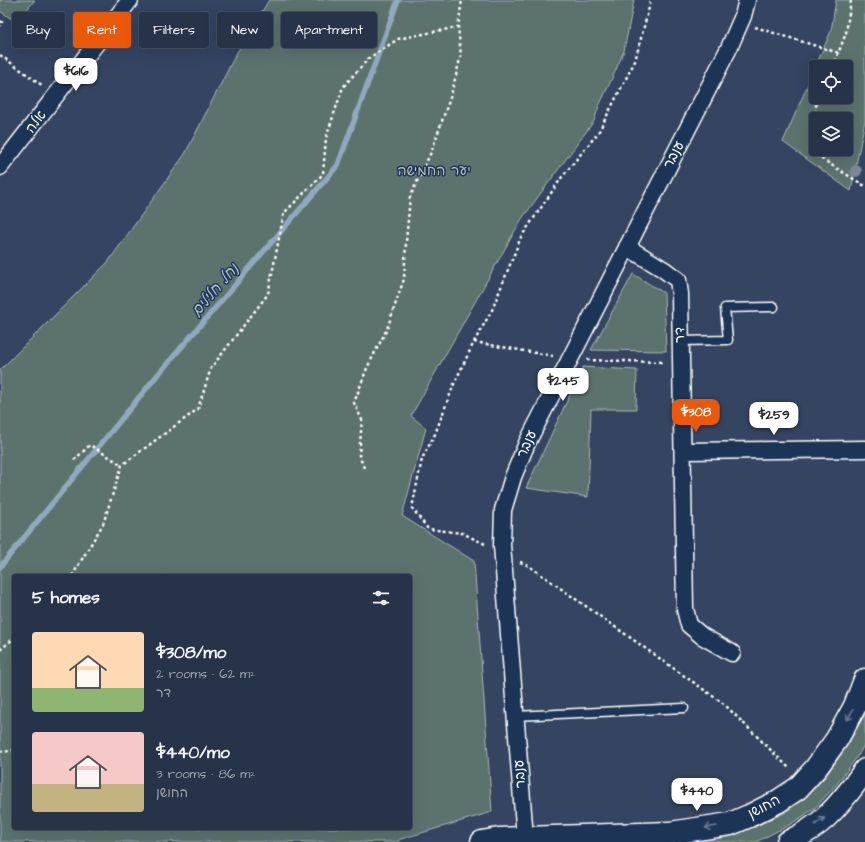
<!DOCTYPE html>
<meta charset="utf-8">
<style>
body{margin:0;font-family:"Architects Daughter","Playpen Sans Hebrew",sans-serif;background:#2f3b50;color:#f1f3f6;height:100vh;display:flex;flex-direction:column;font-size:15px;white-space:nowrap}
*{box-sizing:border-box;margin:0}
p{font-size:13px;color:#a4aab4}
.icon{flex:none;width:22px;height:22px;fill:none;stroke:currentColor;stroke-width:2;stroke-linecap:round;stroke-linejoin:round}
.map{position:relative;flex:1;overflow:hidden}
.side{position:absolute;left:12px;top:574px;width:400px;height:256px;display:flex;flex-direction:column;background:#273349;border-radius:4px;box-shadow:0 4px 16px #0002,0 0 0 1px #434e61}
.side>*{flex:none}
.guide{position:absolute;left:12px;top:12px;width:400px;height:36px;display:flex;gap:8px}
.controls{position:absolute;left:809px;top:60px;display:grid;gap:8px}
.controls a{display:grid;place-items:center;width:44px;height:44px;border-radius:4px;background:#273349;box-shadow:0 4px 16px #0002,0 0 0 1px #434e61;font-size:20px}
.price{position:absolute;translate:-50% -34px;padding:0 9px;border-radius:8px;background:#fff;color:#222;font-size:13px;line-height:26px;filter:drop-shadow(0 1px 2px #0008)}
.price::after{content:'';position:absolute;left:50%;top:24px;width:12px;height:9px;margin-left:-6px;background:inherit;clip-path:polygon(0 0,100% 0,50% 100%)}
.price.active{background:#ea580c;color:#fff}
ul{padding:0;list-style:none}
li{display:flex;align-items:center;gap:12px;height:100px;padding:0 20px}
li span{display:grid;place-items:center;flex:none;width:112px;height:80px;border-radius:4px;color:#555}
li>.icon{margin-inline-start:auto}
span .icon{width:48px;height:48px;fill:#fffc;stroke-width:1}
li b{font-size:17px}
h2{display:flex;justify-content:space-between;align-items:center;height:48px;padding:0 20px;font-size:17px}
.tag{padding:0 14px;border-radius:4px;background:#273349;box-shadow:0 4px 16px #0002,0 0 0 1px #434e61;font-size:14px;line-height:36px}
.tag.active{background:#ea580c;color:#fff}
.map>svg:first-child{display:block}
</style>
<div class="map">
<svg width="865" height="842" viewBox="0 0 865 842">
<rect width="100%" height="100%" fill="#344461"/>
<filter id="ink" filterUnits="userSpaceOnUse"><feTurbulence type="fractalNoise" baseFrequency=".025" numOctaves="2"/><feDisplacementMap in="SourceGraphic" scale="8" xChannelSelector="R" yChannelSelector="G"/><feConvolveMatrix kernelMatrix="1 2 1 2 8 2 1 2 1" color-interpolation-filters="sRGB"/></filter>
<g filter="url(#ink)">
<path fill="#5b726d" stroke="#adb8b6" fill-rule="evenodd" d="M0,0h35l-19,22 -16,-11z
M269,0h365l-10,51 -9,21 -16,34 -5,15 -73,99 -110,196 15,12 -24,88 72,45 18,251 -91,27 -4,3h-397v-472l108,-108 77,-108 50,-98zM14,576h396v252h-396z
M836,0h29v120l-14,71 -68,-49 48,-111zM816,67h30v30h-30zM816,119h30v30h-30z
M633,274l31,19 2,58 -75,-1z
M583,367l54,3 -1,39h-45l-3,88 -62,-9z
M865,714v29l-6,11 -23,31 -21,23 -24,16 -35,18h-62l39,-6 21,-9 30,-14 22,-16 20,-21 21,-30z"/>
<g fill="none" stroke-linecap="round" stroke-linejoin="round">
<path stroke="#91a9bc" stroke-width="5.5" d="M0,567l155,-189 183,-213 60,-165"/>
<g stroke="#fff" stroke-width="11">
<path id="lane" d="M681,341l47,-1 -3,-32 49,-1
M515,716l169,-8"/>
</g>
<g stroke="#fff" stroke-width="19">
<path id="street" d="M0,167l130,-167
M627,247l36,22 15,11 2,14 5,315 4,16 13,11 30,17
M683,451l182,-2
M525,838l-23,-293 1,-35 10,-33 14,-34 202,-395 14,-32 4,-16"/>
</g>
<g stroke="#fff" stroke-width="25">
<path id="secondary" d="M482,842l17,-3 171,-6 60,-9 19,-8 28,-14 21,-14 18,-20 21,-29 18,-33 10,-26
M788,842c12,-6 27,-15 37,-24 15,-14 28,-31 40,-48"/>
</g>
<path stroke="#fff" stroke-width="2.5" stroke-dasharray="3 3" stroke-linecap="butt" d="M0,21l2,1 -2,4
M755,27l84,26
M0,55l43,31
M833,67l13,-34 5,-33
M816,119v-16l3,-6
M817,149v7l48,30
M474,342l79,14
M587,360l77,2
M74,460l16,-15 32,20
M364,468l-5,-13 3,-35 -8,-17 13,-35 20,-39 17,-50 2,-37 4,-45 22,-47 19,-55 10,-40 -3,-28
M485,544l-23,-11 -34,-4 -16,-21 10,-49 13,-25 19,-50 20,-42 18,-32 29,-73 41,-60 36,-44 37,-72 16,-61
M520,562l9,4 195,138 66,65
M72,576l31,-52 19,-59 76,-56 13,-41 57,-74 16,-81 39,-39 3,-36 17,-51 26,-29 29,-19 60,-12 4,-27
M0,650l14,-12
M0,751l4,1 10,-2"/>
<use href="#lane" stroke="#1d3557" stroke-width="8"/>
<use href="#street" stroke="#1d3557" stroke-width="16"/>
<use href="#secondary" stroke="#1d3557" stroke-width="22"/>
</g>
<circle fill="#7b8894" cx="856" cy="171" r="6"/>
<defs><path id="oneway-shaft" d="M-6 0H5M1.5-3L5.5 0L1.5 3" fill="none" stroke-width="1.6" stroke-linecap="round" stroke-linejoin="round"/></defs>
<g stroke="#6c7c92">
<use href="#oneway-shaft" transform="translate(850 715) rotate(118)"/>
<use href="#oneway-shaft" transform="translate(820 821) rotate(-37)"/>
<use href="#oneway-shaft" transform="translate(711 827) rotate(171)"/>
</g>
</g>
<g text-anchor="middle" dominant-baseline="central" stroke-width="3" stroke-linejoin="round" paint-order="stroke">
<g font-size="14" fill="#fff" stroke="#1d3557">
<text transform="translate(36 122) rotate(-53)">אלה</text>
<text transform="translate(674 155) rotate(-63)">ענבר</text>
<text transform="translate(680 335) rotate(-91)">דר</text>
<text transform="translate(527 444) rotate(-66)">ענבר</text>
<text transform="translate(520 774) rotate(-94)">ענבר</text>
<text transform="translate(764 807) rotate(-28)">החושן</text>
</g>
<g font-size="14" fill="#b5c0bd" stroke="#1d3557">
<text x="434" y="171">יער החמישה</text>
</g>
<g font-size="15" font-style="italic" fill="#b6c5d3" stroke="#1d3557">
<text transform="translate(215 290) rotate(-49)">נחל חלילים</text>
</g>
</g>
</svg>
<div class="controls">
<a><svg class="icon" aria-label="locate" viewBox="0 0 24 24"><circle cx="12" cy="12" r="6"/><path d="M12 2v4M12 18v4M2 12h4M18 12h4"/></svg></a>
<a><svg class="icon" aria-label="layers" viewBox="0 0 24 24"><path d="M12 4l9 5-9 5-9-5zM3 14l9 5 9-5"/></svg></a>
</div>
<b class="price" style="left:76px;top:92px">$616</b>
<b class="price" style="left:563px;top:402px">$245</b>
<b class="price active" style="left:696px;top:433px">$308</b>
<b class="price" style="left:774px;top:436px">$259</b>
<b class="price" style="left:697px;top:812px">$440</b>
<div class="guide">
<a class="tag">Buy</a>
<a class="tag active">Rent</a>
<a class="tag">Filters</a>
<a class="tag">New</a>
<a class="tag">Apartment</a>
</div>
<section class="side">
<h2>5 homes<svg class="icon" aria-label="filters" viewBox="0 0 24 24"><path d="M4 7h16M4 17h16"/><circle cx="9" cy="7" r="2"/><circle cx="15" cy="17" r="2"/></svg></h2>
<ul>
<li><span style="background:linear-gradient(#ffd9b3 70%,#8fb573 0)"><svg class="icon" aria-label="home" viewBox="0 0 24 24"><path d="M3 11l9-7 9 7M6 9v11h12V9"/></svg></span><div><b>$308/mo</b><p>2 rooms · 62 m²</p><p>דר</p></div></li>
<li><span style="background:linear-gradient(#f6c9c9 65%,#c2b280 0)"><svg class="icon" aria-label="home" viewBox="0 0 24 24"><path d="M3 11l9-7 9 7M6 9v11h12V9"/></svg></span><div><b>$440/mo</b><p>3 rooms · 86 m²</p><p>החושן</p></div></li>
</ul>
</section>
</div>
